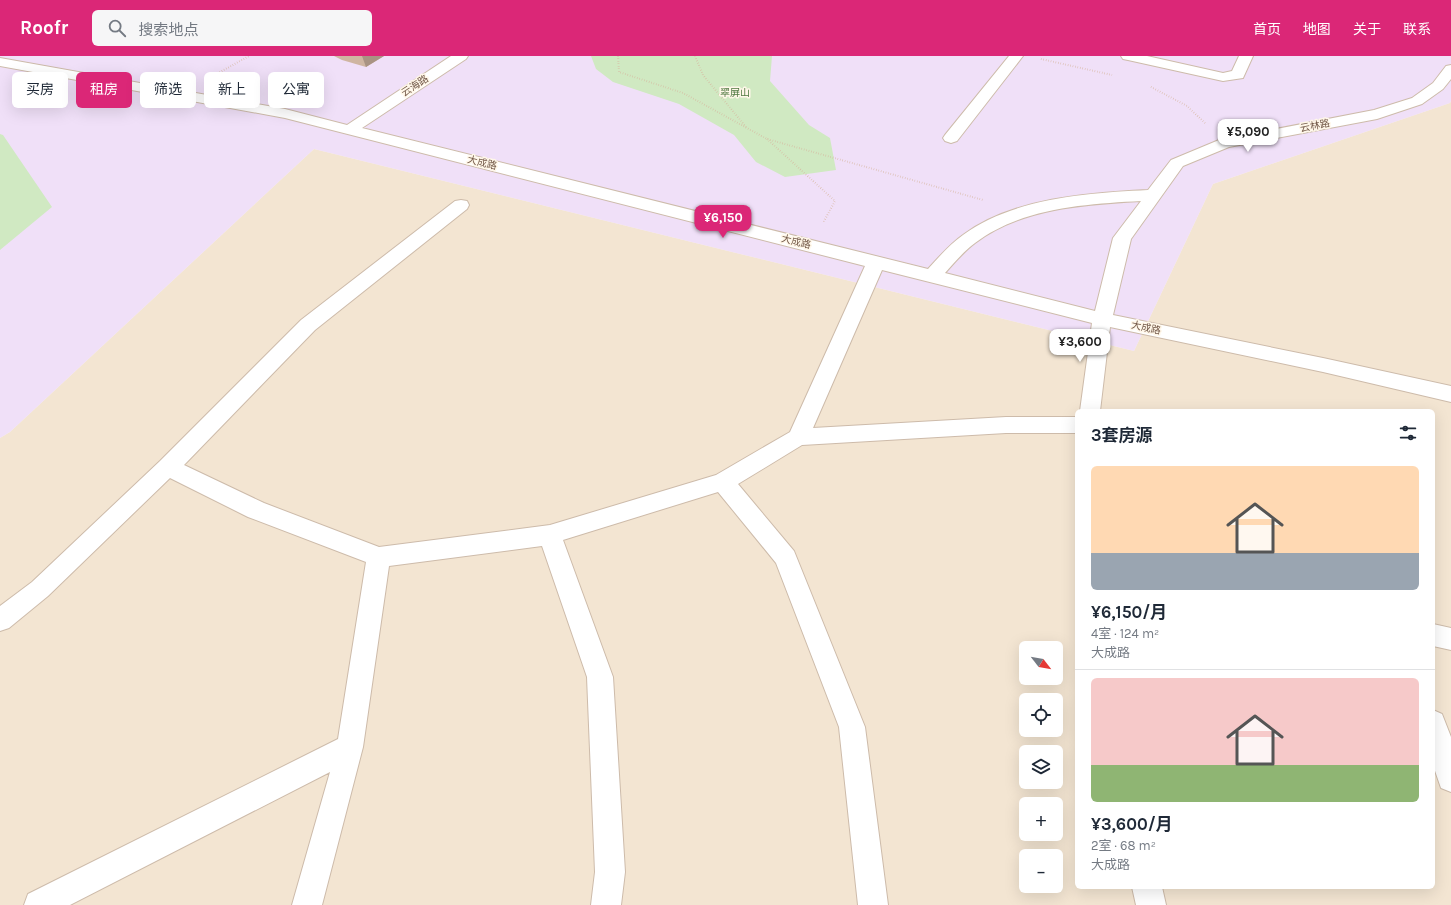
<!DOCTYPE html>
<html lang="zh">
<meta charset="utf-8">
<style>
body{margin:0;font-family:Karla,"Noto Sans SC",sans-serif;background:#f6f6f7;color:#1f2937;height:100vh;display:flex;flex-direction:column;font-size:15px;white-space:nowrap}
*{box-sizing:border-box;margin:0}
p{font-size:13px;color:#747a83}
.icon{flex:none;width:22px;height:22px;fill:none;stroke:currentColor;stroke-width:2;stroke-linecap:round;stroke-linejoin:round}
.map{position:relative;flex:1;overflow:hidden}
.drawer{position:absolute;left:1075px;top:353px;width:360px;height:480px;display:flex;flex-direction:column;background:#fff;border-radius:6px;box-shadow:0 4px 16px #0002}
.drawer>*{flex:none}
.guide{position:absolute;left:12px;top:16px;width:380px;height:36px;display:flex;gap:8px}
.needle{width:26px;rotate:121deg}
.controls{position:absolute;left:1019px;top:585px;display:grid;gap:8px}
.controls a{display:grid;place-items:center;width:44px;height:44px;border-radius:6px;background:#fff;box-shadow:0 4px 16px #0002;font-size:20px}
.price{position:absolute;translate:-50% -34px;padding:0 9px;border-radius:8px;background:#fff;color:#222;font-size:13px;line-height:26px;filter:drop-shadow(0 1px 2px #0008)}
.price::after{content:'';position:absolute;left:50%;top:24px;width:12px;height:9px;margin-left:-6px;background:inherit;clip-path:polygon(0 0,100% 0,50% 100%)}
.price.active{background:#db2777;color:#fff}
ul{padding:0;list-style:none}
li{display:grid;align-content:center;gap:8px;height:212px;padding:0 16px}
li+li{border-top:1px solid #e0e1e3}
li span{display:grid;place-items:center;height:124px;border-radius:6px;color:#555}
li>.icon{margin-inline-start:auto}
span .icon{width:72px;height:72px;fill:#fffc;stroke-width:1}
li b{font-size:17px}
h2{display:flex;justify-content:space-between;align-items:center;height:48px;padding:0 16px;font-size:17px}
.chip{padding:0 14px;border-radius:6px;background:#fff;box-shadow:0 4px 16px #0002;font-size:14px;line-height:36px}
.chip.active{background:#db2777;color:#fff}
header{display:flex;align-items:center;gap:24px;box-sizing:border-box;height:56px;padding:0 20px;background:#db2777;color:#fff}
header strong{font-size:19px}
nav{display:flex;gap:22px;margin-inline-start:auto;font-size:14px}
.search{width:280px;height:36px;background:#f6f6f7;display:flex;align-items:center;gap:10px;box-sizing:border-box;padding:0 14px;border-radius:6px;color:#747a83;font-size:15px}
.map>svg:first-child{display:block}
</style>
<header>
<strong>Roofr</strong>
<div class="search"><svg class="icon" aria-label="search" viewBox="0 0 24 24"><circle cx="10" cy="10" r="6"/><path d="M15 15l6 6"/></svg>搜索地点</div>
<nav><a>首页</a><a>地图</a><a>关于</a><a>联系</a></nav>
</header>
<div class="map">
<svg width="1451" height="849" viewBox="0 0 1451 849">
<rect width="100%" height="100%" fill="#fcf3e3"/>
<path fill="#f3e5d2" fill-rule="evenodd" d="M1451,45v804h-1451v-467l10,-6 304,-283 820,202 79,-167 237,-81zM1077,355h356v476h-356zM1026,592h30v30h-30zM1026,644h30v30h-30zM1026,696h30v30h-30zM1026,748h30v30h-30zM1026,800h30v30h-30z"/>
<path fill="#f0e0f8" d="M0,0h1451v45l-1,2 -237,81 -79,167 -820,-202 -304,283 -10,6z"/>
<path fill="#d0e9c2" d="M591,0h181l-2,25 39,44 21,13 6,32 -51,7 -29,-15 -22,-27 -55,-31 -66,-22 -17,-13z
M0,78l3,1 49,72 -52,43z"/>
<g fill="none" stroke-linecap="round" stroke-linejoin="round">
<g stroke="#cdbbaa" stroke-width="2">
<path id="minor" d="M451,0h17l-2,3 -104,69 566,141c11,-12 22,-25 35,-34 50,-37 125,-42 185,-45l23,-30 48,-20 155,-30 38,-12 21,-15 13,-17 5,-1v14l-8,10 -21,15 -45,15 -148,28 -46,19 -52,73 -18,76 210,43 128,28v16l-128,-30 -213,-45 -10,84h-20l12,-88 -210,-53 -69,158 193,-11h71v16h-71l-204,12 -64,39 56,67 71,176 23,178h-30l-19,-178 -63,-164 -58,-71 -155,48 50,137 12,195 -4,33h-30l4,-33 -8,-195 -45,-131 -153,20 -26,181 -41,158h-30l38,-133 -260,133h-46l4,-11 310,-155 28,-177 -118,-45 -78,-39 -122,118 -39,32 -9,3v-25l32,-24 128,-121 141,-141 154,-119 6,-1 6,1 2,4 -2,4 -152,121 -131,135 80,38 115,44 171,-22 166,-50 74,-43 75,-166 -580,-148 -285,-52v-8l285,51 62,16zM1141,145l-28,37 -18,73 -150,-38c9,-10 18,-21 30,-30 46,-35 110,-39 166,-42z
M1009,0h14l-66,85 -6,2 -6,-2 -2,-3 2,-3z
M1121,0h26l76,17 9,-2 7,-15h14l-10,22 -20,3 -95,-21 -5,-1z
M1433,568l18,4v22l-18,-4z
M1433,654l9,4 9,23v55l-10,-4 -8,-23z
M1132,831h30l4,18h-30z"/>
</g>
<path stroke="#d6b69f" stroke-width="2" stroke-dasharray="0.5 2" stroke-linecap="butt" d="M618,0l1,16 64,21 84,46 216,61
M695,0l8,19 43,52
M1041,3l71,16
M213,20l36,-20
M1151,31l36,19 19,18
M767,83l68,62 -12,22"/>
<use href="#minor" fill="#fff" fill-rule="evenodd"/>
</g>
<path fill="#cfb5a1" d="M334,0h50l-18,11 -24,-7z"/>
<path fill="#a99383" d="M362,0h22l-18,11z"/>
<g text-anchor="middle" dominant-baseline="central" stroke-width="3" stroke-linejoin="round" paint-order="stroke">
<g font-size="10" fill="#745a4a" stroke="#fff7e9">
<text transform="translate(415 30) rotate(-33)">云海路</text>
<text transform="translate(1315 70) rotate(-11)">云林路</text>
<text transform="translate(482 107) rotate(14)">大成路</text>
<text transform="translate(796 186) rotate(14)">大成路</text>
<text transform="translate(1146 272) rotate(12)">大成路</text>
</g>
<g font-size="10" fill="#507942" stroke="#fff7e9">
<text x="735" y="37">翠屏山</text>
</g>
</g>
</svg>
<div class="controls">
<a><svg class="needle" viewBox="-14 -14 28 28"><path d="M0-13l5 13h-10z" fill="#e53935"/><path d="M0 13l5-13h-10z" fill="#747a83"/></svg></a>
<a><svg class="icon" aria-label="locate" viewBox="0 0 24 24"><circle cx="12" cy="12" r="6"/><path d="M12 2v4M12 18v4M2 12h4M18 12h4"/></svg></a>
<a><svg class="icon" aria-label="layers" viewBox="0 0 24 24"><path d="M12 4l9 5-9 5-9-5zM3 14l9 5 9-5"/></svg></a>
<a>+</a>
<a>−</a>
</div>
<b class="price" style="left:1248px;top:97px">¥5,090</b>
<b class="price active" style="left:723px;top:183px">¥6,150</b>
<b class="price" style="left:1080px;top:307px">¥3,600</b>
<div class="guide">
<a class="chip">买房</a>
<a class="chip active">租房</a>
<a class="chip">筛选</a>
<a class="chip">新上</a>
<a class="chip">公寓</a>
</div>
<section class="drawer">
<h2>3套房源<svg class="icon" aria-label="filters" viewBox="0 0 24 24"><path d="M4 7h16M4 17h16"/><circle cx="9" cy="7" r="2"/><circle cx="15" cy="17" r="2"/></svg></h2>
<ul>
<li><span style="background:linear-gradient(#ffd9b3 70%,#9aa5b1 0)"><svg class="icon" aria-label="home" viewBox="0 0 24 24"><path d="M3 11l9-7 9 7M6 9v11h12V9"/></svg></span><div><b>¥6,150/月</b><p>4室 · 124 m²</p><p>大成路</p></div></li>
<li><span style="background:linear-gradient(#f6c9c9 70%,#8fb573 0)"><svg class="icon" aria-label="home" viewBox="0 0 24 24"><path d="M3 11l9-7 9 7M6 9v11h12V9"/></svg></span><div><b>¥3,600/月</b><p>2室 · 68 m²</p><p>大成路</p></div></li>
</ul>
</section>
</div>
